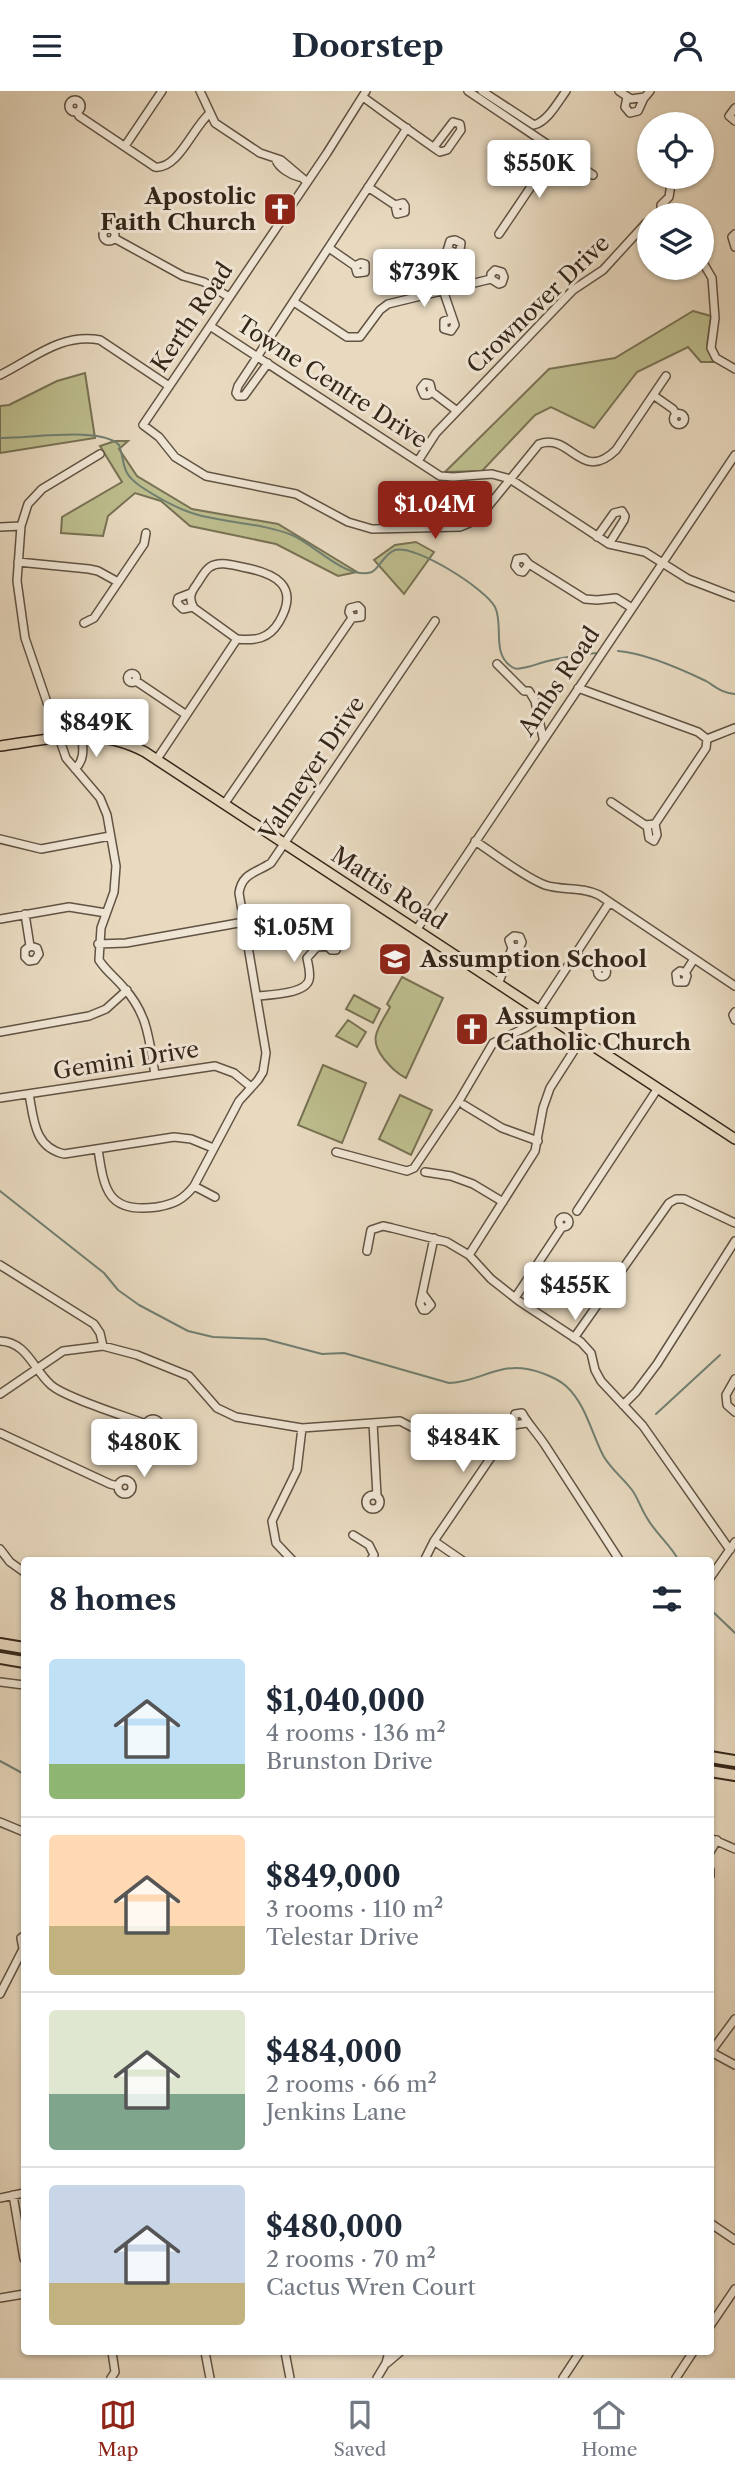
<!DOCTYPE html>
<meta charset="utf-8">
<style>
body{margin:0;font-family:"Libre Caslon Text",serif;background:#f2f2f3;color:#1f2937;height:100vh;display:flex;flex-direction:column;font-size:26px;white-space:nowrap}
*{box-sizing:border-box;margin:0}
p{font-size:23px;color:#747a83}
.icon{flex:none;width:38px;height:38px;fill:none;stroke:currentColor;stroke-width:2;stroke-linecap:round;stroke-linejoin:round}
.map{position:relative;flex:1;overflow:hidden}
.details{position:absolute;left:21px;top:1466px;width:693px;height:798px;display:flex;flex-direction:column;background:#fff;border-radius:7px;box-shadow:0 2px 5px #0004}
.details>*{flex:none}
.tools{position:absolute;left:637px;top:21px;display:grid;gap:14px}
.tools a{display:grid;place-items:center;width:77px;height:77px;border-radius:50%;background:#fff;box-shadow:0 2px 5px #0004;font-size:35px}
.price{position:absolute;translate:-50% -60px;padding:0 16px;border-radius:7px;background:#fff;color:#222;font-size:23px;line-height:46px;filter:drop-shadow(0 2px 4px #0008)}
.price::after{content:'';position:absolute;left:50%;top:42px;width:21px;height:16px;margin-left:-10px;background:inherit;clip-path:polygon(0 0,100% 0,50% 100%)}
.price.current{background:#8f2418;color:#fff}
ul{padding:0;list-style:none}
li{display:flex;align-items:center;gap:21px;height:175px;padding:0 28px}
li+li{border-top:2px solid #e0e1e3}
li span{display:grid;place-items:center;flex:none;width:196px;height:140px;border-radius:7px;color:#555}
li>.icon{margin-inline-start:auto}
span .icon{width:84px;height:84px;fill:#fffc;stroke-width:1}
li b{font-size:30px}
h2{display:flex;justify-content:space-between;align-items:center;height:84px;padding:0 28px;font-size:30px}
header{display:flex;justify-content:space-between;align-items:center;height:91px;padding:0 28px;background:#fff;font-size:32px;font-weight:700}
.tab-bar{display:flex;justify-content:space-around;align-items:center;height:98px;border-top:2px solid #e0e1e3;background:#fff;font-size:19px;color:#747a83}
.tab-bar a{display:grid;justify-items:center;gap:4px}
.tab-bar .current{color:#8f2418}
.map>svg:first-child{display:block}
</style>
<header><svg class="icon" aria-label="menu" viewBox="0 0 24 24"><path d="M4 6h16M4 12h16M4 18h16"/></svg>Doorstep<svg class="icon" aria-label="person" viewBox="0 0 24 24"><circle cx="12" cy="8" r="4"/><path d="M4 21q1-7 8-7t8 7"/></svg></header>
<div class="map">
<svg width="735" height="2287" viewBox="0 0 735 2287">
<rect width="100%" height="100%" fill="#e8d9bf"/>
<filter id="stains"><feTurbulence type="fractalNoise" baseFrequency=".00286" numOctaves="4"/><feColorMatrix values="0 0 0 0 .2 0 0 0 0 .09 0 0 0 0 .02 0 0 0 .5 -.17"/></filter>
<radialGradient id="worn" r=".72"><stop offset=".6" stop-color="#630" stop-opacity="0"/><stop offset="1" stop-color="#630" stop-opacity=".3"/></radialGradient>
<path fill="#bdbd8d" stroke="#787254" stroke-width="2" d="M693,220l18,5 -4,30 8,16h-14l-13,-15 -51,25 -43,56 -43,-21 -16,8 -53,56 -37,1 104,-103 66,-11z
M85,282l10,65 -95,15v-47l9,-1 48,-24z
M115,350h13l-9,8 18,27 55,33 86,15 79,48 -19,4 -62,-32 -86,-18 -29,-25 -26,-8 -27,23 -5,20 -42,-3 1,-16 60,-35 -22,-36z
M416,451l18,10 -30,42 -30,-34 21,-15z
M402,886l41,21 -37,80c-10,-5 -15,-11 -22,-19 -17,-21 -5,-31 6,-52l-3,-3z
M354,904l26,14 -7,14 -27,-14z
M348,929l18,12 -9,15 -21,-11z
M323,974l43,18 -24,60 -44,-18z
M400,1004l32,15 -21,45 -32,-16z"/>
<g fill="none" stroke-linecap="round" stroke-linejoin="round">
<path stroke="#707f72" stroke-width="2" d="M0,347c27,1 101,-12 119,7 7,19 1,27 21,41 18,12 41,25 62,30 30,7 62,8 90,19 22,9 55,46 80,37 9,-6 12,-18 23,-22 20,-6 91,39 100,57 9,18 -4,47 17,60 3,2 7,2 10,1 9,-1 17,-5 26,-7 16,-4 32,-6 48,-8
M618,560c27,2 63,18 88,30 10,6 16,12 29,13
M0,1100l104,82 14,17 21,15 49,26 25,6 52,2 57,15 22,-1 105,30c27,0 50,-20 78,-14 12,2 30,9 39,17 20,18 26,49 38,71 8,13 19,21 28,33 6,8 9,19 15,28 9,16 24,27 32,43
M656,1323l64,-59
M710,1518l25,24
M0,1670l24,13"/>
<g stroke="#615343" stroke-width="10">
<path id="minor" d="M200,0l15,32 45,30 21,7 26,22
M366,0l-39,62 -184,272 16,12 16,20 31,19 90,18 52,28 24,7 88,-2 17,-7 62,-76c32,-12 42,40 77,6l50,-74
M468,0l125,84
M482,0l52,34c14,-4 24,-23 32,-34
M619,0l12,8 14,-2 5,-6
M363,6c25,18 51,37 77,55l7,-2 14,-20 -1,-6 -7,-2 -19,25
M627,6l-2,10 5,6 8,-2 6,-13
M69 15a6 6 0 1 1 12 0a6 6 0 1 1-12 0Z
M735,17l-6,8 6,5
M77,21l2,4 76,51c23,3 38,-40 55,-54
M125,55l37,-55
M276,69c3,8 15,15 23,17
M368,96l27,18 2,9 8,-2v-6l-2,-3 -8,2
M665,124l-4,-5v-5l8,-8 3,-20
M103 144a6 6 0 1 1 12 0a6 6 0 1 1-12 0Z
M499,143l56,-83
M735,143l-3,3 3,10
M114,147l69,38 21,6 25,15
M329,157l26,18 2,7 8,-1v-8l-4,-1 -6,3
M449,159l7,3 4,-3 1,-7 -6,-3 -5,1 -10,33 3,16 12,35 -4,6 -7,-2v-8l8,-2
M702,170l10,17 3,40 -4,30 5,10 19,11
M294,211l53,35h13l20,-27 8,-6 103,-25 8,5 3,-1 2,-6 -2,-5 -7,-2 -4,4v5
M210,235l230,150 13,1 39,-3 18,5 99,65 36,8 43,27 47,18
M268,272l-24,33h-6l-2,-3 2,-7 169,-258
M0,284c33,-16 60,-42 100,-35l69,46
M432,301l-4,3h-4l-3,-7 4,-5 5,1 2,8 25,19
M653,304l20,14 3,5
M673.5 328a5.5 5.5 0 1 1 11 0a5.5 5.5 0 1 1-11 0Z
M100,363l-58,35 -14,15 -7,22 -4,55 8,57 41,120 34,40 7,17 9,51 -2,26 -13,36 -2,32c7,11 17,18 25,28 24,26 25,52 31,86
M418,370l18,-28 137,-143 30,-20 43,-47
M0,436l21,-1
M597,446l17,-24 8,-2 3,5 -1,4 -15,24
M18,471l71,7 9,2 20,11
M529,473l-6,8 -4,-1 -4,-5 2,-7 7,-1 5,6 56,35 12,1 19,-2 16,10
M191,502l-13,5 -1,5 6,6 10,-2
M84,532l10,-5 50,-74 2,-11
M497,573l27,27h5l6,10 8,37
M127.5 587a4.5 4.5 0 1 1 9 0a4.5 4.5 0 1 1-9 0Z
M136,590l49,33
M578,597l120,44 9,7 28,-11
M157,668l80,-120c18,2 32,0 42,-17 22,-37 -5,-49 -37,-55 -10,-2 -23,-6 -32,0 -5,3 -9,11 -13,17 -6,8 -9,14 -3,24l43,31
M75,678c10,-9 8,-21 7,-34
M611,711l34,23 10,-1 51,-76 1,-9
M225,712l127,-185 -3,-6 1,-4 8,-2 3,3v8l-9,1
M647,734l2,13 5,3 3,-6 -2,-11
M0,748l41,10 69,-13
M475,750c20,13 49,36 70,44 18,6 36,1 54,10l136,91
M25,823l5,32 -5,4v7l4,4 6,-1 4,-6 -2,-6 -7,-2
M0,828l69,-12 37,6
M417,838l318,-474
M98,853l28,-1 118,-21
M575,863l23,15
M597.5 881a4.5 4.5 0 1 1 9 0a4.5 4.5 0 1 1-9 0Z
M685,882l-5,-2 -4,3 1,8h8l2,-6 -2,-3 9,-14
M499,891l13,-34 -3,-8 5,-4 6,1 2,5 -2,5 -8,1
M257,905c12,-1 48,-2 52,-16 2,-7 -1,-16 -2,-22l10,-11 11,-1 3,4h5l3,-7 -4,-4 -4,1 -3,6
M539,919l70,-107
M735,921l-2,3 2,5
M0,941l89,-16 17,-7 21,-19
M29,1003c5,26 5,53 35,60l110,-17 17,2 22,9
M0,1007l215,-32 19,7 17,14
M464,1014l38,23 36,13
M98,1058c6,41 10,65 59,58 17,-3 26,-7 37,-21l45,-85 19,-21 5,-8 3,-19 -27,-160c3,-20 17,-20 32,-30l164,-242
M336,1061l71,19 7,-3 45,-67 34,-58 32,-15 11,-7 6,-9
M425,1081l26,4 22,8 30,18
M194,1095l21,11
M577,1120l81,-123
M559 1131a5 5 0 1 1 10 0a5 5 0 1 1-10 0Z
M367,1160l4,-21 12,-4 9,2 55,14 22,13 22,24 28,22 62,41 10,11 4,17 6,11 42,45 87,124
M469,1164l66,-104 8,-43 7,-20 32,-50
M0,1174l94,59 6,9 3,13
M423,1203l8,11 -5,5h-3l-3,-6 14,-66
M515,1207l47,-71
M574,1247l95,-135 7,-4h8l51,24
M0,1250c27,1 33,28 51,44 15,13 74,31 95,39
M735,1288l-9,16 1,10 8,7
M0,1303l63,-43 40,-5 34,9 52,21 28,32 19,9 66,11 98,-7 27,14
M623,1314l13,-13 21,-28 78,-123
M146 1335a7 7 0 1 1 14 0a7 7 0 1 1-14 0Z
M373,1332l4,73
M513,1334l2,-11 7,-1c6,11 15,20 23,32l75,116
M427 1347a6 6 0 1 1 12 0a6 6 0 1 1-12 0Z
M0,1342l110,51 8,2
M118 1396a7 7 0 1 1 14 0a7 7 0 1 1-14 0Z
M366 1411a7 7 0 1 1 14 0a7 7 0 1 1-14 0Z
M353,1444l16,10 5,10 -4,6
M434,1450l29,20
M0,1458l10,13 14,10
M293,1470l-17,-18 -4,-22 25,-51 5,-42
M424,1470l10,-20 79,-116 14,-2
M710,1487l25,-36
M0,1591l24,3
M0,1731l24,10
M710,1747l25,11
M710,1761l7,-12
M710,1779v6
M0,1903l23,-45 -2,-11 3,-2
M711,1961l24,13
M710,1962l25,-34
M13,2104l11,64
M0,2107l24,-5
M710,2132l25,17
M0,2207l24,-4
M710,2235l25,-37
M205,2261l5,26
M285,2261l5,26
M387,2272l13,-11
M111,2287l4,-6 -3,-20
M377,2287l9,-15 3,-11
M563,2287l17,-26
M676,2287l17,-26"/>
</g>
<g stroke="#34261a" stroke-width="12">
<path id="major" d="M0,655c52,-7 96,-20 145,6l590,387"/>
</g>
<g stroke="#34261a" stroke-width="14">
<path id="highway" d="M0,1553l24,4
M0,1567l24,4
M710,1666l25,4
M710,1680l25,4"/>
</g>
<use href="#minor" stroke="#f0e6d5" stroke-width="7"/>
<use href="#major" stroke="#e8d9bf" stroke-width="9"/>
<use href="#highway" stroke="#e8d9bf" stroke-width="10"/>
</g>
<defs>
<g id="church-square" transform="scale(1.75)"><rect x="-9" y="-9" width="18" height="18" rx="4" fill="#8f2418" stroke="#f0e6d5"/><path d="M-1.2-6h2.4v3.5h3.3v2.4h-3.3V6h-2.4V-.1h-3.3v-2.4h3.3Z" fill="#fff"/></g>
<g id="school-square" transform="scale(1.75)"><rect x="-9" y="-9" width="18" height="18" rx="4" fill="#8f2418" stroke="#f0e6d5"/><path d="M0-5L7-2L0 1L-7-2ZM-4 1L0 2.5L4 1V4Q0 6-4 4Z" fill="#fff"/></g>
</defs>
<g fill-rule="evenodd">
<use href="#church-square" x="280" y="118"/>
<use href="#school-square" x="395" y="868"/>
<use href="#church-square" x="472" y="938"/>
</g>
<g text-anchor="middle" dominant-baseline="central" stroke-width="6" stroke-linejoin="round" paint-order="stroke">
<g font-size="23" font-weight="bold" fill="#34261a" stroke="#f0e6d5" text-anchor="start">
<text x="256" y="105" text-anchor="end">Apostolic<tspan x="256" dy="26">Faith Church</tspan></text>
<text x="420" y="868">Assumption School</text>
<text x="496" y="925">Assumption<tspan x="496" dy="26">Catholic Church</tspan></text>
</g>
<g font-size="23" fill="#34261a" stroke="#f0e6d5">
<text transform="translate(538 213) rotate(-44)">Crownover Drive</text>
<text transform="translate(192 226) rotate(-56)">Kerth Road</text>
<text transform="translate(332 291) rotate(33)">Towne Centre Drive</text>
<text transform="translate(559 590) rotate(-56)">Ambs Road</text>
<text transform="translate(312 677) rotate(-56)">Valmeyer Drive</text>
<text transform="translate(389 797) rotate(33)">Mattis Road</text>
<text transform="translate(126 969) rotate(-9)">Gemini Drive</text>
</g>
</g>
<rect width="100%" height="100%" filter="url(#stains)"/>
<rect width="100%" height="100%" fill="url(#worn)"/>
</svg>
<div class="tools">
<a><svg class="icon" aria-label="locate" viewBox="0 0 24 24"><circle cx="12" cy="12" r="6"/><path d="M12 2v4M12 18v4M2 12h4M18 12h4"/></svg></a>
<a><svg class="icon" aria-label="layers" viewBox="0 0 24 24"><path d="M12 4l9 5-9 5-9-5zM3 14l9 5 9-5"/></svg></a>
</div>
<b class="price" style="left:539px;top:109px">$550K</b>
<b class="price" style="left:424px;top:218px">$739K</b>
<b class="price current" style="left:435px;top:450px">$1.04M</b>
<b class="price" style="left:96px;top:668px">$849K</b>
<b class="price" style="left:294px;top:873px">$1.05M</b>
<b class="price" style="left:575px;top:1231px">$455K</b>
<b class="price" style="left:463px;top:1383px">$484K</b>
<b class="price" style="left:144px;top:1388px">$480K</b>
<section class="details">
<h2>8 homes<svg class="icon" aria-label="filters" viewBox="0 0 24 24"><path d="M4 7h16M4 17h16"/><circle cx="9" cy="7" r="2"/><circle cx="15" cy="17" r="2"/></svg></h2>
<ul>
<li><span style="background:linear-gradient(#bfe0f5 75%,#8fb573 0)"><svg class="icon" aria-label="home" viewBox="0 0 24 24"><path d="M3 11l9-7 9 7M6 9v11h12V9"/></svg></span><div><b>$1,040,000</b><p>4 rooms · 136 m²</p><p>Brunston Drive</p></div></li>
<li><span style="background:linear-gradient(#ffd9b3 65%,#c2b280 0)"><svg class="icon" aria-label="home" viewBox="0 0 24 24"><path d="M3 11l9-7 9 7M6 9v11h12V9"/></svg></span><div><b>$849,000</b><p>3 rooms · 110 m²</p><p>Telestar Drive</p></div></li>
<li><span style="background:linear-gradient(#dfe7d0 60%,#7fa58c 0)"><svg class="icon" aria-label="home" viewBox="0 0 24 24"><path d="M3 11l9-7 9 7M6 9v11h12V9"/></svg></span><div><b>$484,000</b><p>2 rooms · 66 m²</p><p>Jenkins Lane</p></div></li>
<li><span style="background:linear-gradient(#c9d6e8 70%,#c2b280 0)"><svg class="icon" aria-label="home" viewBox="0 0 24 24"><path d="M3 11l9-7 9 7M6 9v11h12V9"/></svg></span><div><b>$480,000</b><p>2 rooms · 70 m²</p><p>Cactus Wren Court</p></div></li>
</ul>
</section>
</div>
<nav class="tab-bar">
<a class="current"><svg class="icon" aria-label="map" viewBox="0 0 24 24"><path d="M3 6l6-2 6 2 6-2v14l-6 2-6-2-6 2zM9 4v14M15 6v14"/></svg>Map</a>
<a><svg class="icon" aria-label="saved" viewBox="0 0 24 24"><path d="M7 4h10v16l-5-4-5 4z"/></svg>Saved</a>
<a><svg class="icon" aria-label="home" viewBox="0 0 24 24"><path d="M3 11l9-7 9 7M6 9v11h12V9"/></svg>Home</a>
</nav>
